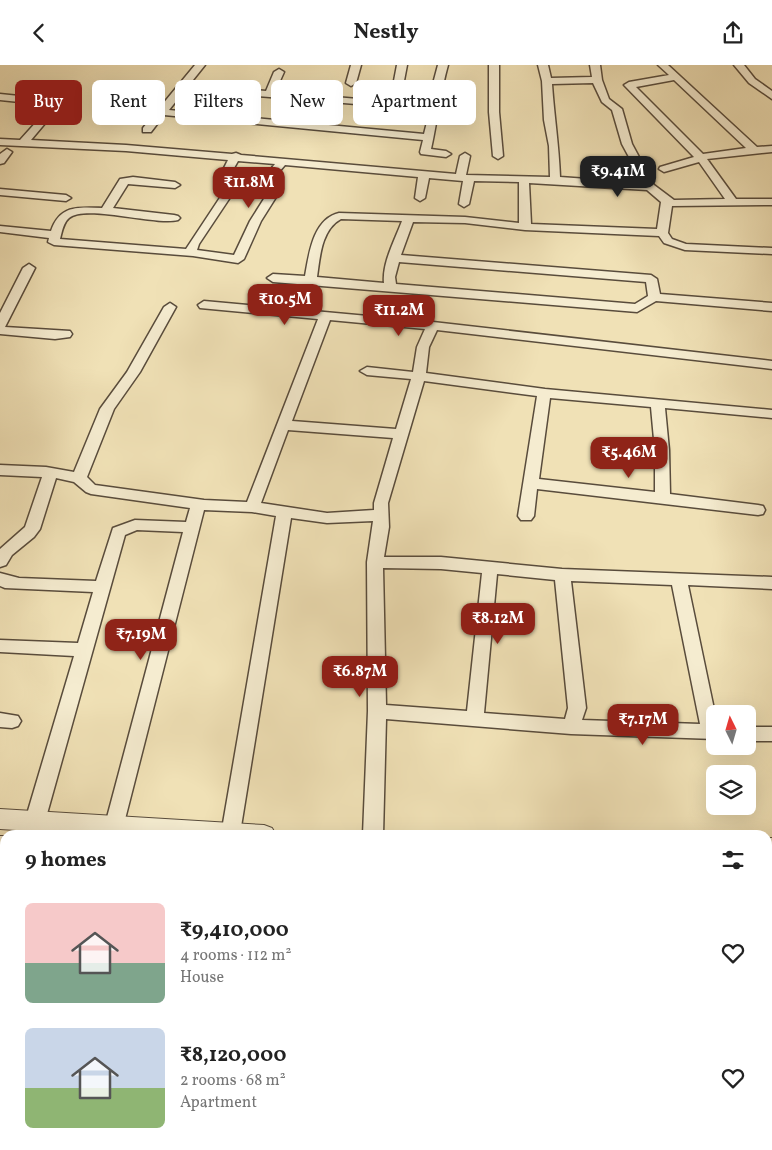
<!DOCTYPE html>
<meta charset="utf-8">
<style>
body{margin:0;font-family:Vollkorn,serif;background:#f6f6f6;color:#222;height:100vh;display:flex;flex-direction:column;font-size:19px;white-space:nowrap}
*{box-sizing:border-box;margin:0}
p{font-size:16px;color:#767676}
.icon{flex:none;width:28px;height:28px;fill:none;stroke:currentColor;stroke-width:2;stroke-linecap:round;stroke-linejoin:round}
.map{position:relative;flex:1;overflow:hidden}
.details{position:absolute;left:0px;top:765px;width:772px;height:320px;display:flex;flex-direction:column;background:#fff;border-radius:15px 15px 0 0;box-shadow:0 5px 20px #0002}
.details>*{flex:none}
.hud{position:absolute;left:15px;top:15px;width:500px;height:45px;display:flex;gap:10px}
.needle{width:32px;rotate:355deg}
.buttons{position:absolute;left:706px;top:640px;display:grid;gap:10px}
.buttons a{display:grid;place-items:center;width:50px;height:50px;border-radius:8px;background:#fff;box-shadow:0 5px 20px #0002;font-size:25px}
.price{position:absolute;translate:-50% -42px;padding:0 11px;border-radius:10px;background:#8f2418;color:#fff;font-size:16px;line-height:32px;filter:drop-shadow(0 1px 2px #0008)}
.price::after{content:'';position:absolute;left:50%;top:30px;width:15px;height:11px;margin-left:-8px;background:inherit;clip-path:polygon(0 0,100% 0,50% 100%)}
.price.on{background:#222;color:#fff}
ul{padding:0;list-style:none}
li{display:flex;align-items:center;gap:15px;height:125px;padding:0 25px}
li span{display:grid;place-items:center;flex:none;width:140px;height:100px;border-radius:8px;color:#555}
li>.icon{margin-inline-start:auto}
span .icon{width:60px;height:60px;fill:#fffc;stroke-width:1}
li b{font-size:21px}
h2{display:flex;justify-content:space-between;align-items:center;height:60px;padding:0 25px;font-size:21px}
.pill{padding:0 18px;border-radius:8px;background:#fff;box-shadow:0 5px 20px #0002;font-size:18px;line-height:45px}
.pill.on{background:#8f2418;color:#fff}
header{display:flex;justify-content:space-between;align-items:center;height:65px;padding:0 25px;background:#fff;font-size:22px;font-weight:700}
.map>svg:first-child{display:block}
</style>
<header><svg class="icon" aria-label="back" viewBox="0 0 24 24"><path d="M15 5l-7 7 7 7"/></svg>Nestly<svg class="icon" aria-label="share" viewBox="0 0 24 24"><path d="M12 15V3M7 8l5-5 5 5M5 13v7h14v-7"/></svg></header>
<div class="map">
<svg width="772" height="1085" viewBox="0 0 772 1085">
<rect width="100%" height="100%" fill="#f0e1b6"/>
<filter id="stains"><feTurbulence type="fractalNoise" baseFrequency=".004" numOctaves="4"/><feColorMatrix values="0 0 0 0 .2 0 0 0 0 .09 0 0 0 0 .02 0 0 0 .5 -.17"/></filter>
<radialGradient id="worn" r=".72"><stop offset=".6" stop-color="#630" stop-opacity="0"/><stop offset="1" stop-color="#630" stop-opacity=".3"/></radialGradient>
<g fill="none" stroke-linecap="round" stroke-linejoin="round">
<g stroke="#594c3c" stroke-width="3">
<path id="minor" d="M195,0h10l-16,20 77,6 8,-19 5,-3 5,3 -9,20 155,13v-10l8,-30h10c-8,28 -11,57 -17,84l15,2 5,3 -5,3 -25,-3 -1,-2 3,-12 -259,-25 -13,17h-8v-4zM185,25l245,20 -6,24 -255,-24z
M351,0h10l-5,18 -5,3 -5,-3z
M397,0h10l-4,21 -5,3 -5,-3z
M489,0h10v47l4,44 -5,3 -5,-3 -4,-44z
M538,0h10l3,13 41,-1 -2,-12h10l2,15 7,19 13,10 10,35 22,41 20,15 51,-1 -26,-37 -35,10 -5,-3 1,-2 34,-10 -70,-72 5,-3 40,-7 -11,-10h10l89,82 15,-1v6l-65,7 29,40h36v6l-100,1 -4,27 4,6 14,5 86,4v6l-87,-4 -21,-7 -5,-7 -134,-6 -60,-7 -52,-1 -12,33 250,20 6,4 3,15 112,9v8l-116,-10 -19,11 -364,-30 -6,-4 6,-4 32,2c4,-22 8,-57 34,-63l126,4 54,6v-41l-45,-1 -5,23 -5,3 -5,-3 4,-23 -34,-3 -4,20 -5,3 -5,-3 3,-21 -133,-12 -13,15 1,8 5,6 -17,27 -17,38 -6,4 -45,-7 -139,-11 -6,-3 1,-4 -49,-6v-6l51,5c9,-26 27,-24 51,-23l18,-29 13,-2 42,5 5,3 -5,3 -47,-4 -15,24 61,7 4,1 2,2 -2,2c-22,6 -92,-16 -109,-2 -6,5 -7,14 -9,21l126,10 41,-62 -3,-19 4,-8 -102,-9 -126,-6v-6l20,1 19,-21 3,-1 5,3 -16,19 95,5 106,9 4,-1 5,2 215,19 4,-18 5,-3 5,3 -4,19 84,2 -1,-31 -5,-26 -2,-39zM674,15l72,68 -43,6 -67,-67zM593,18l9,19 10,8 10,34 21,39 -83,-6c-1,-31 -6,-62 -8,-93zM238,96l37,3 -13,16 1,9 4,5 -17,27 -16,34 -37,-5 2,-6 38,-57 -3,-19zM529,118l118,7 14,12 -4,27 -126,-5zM341,154l61,2c-7,19 -20,42 -18,62l-67,-6c3,-20 4,-47 24,-58zM399,197l247,20 2,14 -13,8 -239,-20 -1,-7z
M734,0h10l11,14 17,12v8l-23,-16z
M0,29l29,3 5,3 -5,3 -29,-3z
M7,84l5,3 -8,11 -4,1v-10z
M0,124l66,6 5,3 -5,3 -66,-6z
M29,199l6,4 -30,59 65,4 2,3 -2,3 -15,2 -55,-5v-21l23,-45z
M204,236l229,21 339,39v8l-335,-39 -8,17 -3,26 119,16 227,21v8l-107,-10 4,42 1,44 88,11 5,1 2,4 -2,4 -5,1 -221,-26 -3,27 -3,4h-10l-3,-4 19,-120 -113,-15 -36,122 1,24 -5,30h57l121,12 210,8v12l-84,-4 27,129v25l-144,-5 -185,-15 -3,116h-20l5,-124 -1,-149 6,-41 -46,2 -36,-5 -51,315 -1,2h-18l55,-319 -24,-4 -48,-2 -82,321 -7,2 -7,-2 -3,-6 78,-293 -46,-2 -12,5 -80,286 -3,6 -7,2 -7,-2 -3,-6 49,-165 -74,-4v-12l78,3 15,-51 -88,-4 -5,-2v-13l19,5 77,3 17,-53 22,-8 51,2 4,-14 -99,-14 -5,-2 -12,-10 -18,-4 -16,51 -6,8 -22,18 -6,10 -6,2v-18l25,-22 17,-50 -42,-2v-10l46,2 28,5 26,-63 27,-37 37,-65 6,-4 6,4 -36,65 -26,37 -27,68 8,8 109,15 43,2 71,-183 -118,-11 -2,-3zM330,255l95,9 -8,18 -4,25 -46,-5 -7,4 7,4 44,4 -15,50 -104,-8zM550,333l101,9 4,43v42l-116,-13zM288,365l105,8 -19,65v7l-47,3 -66,-10zM383,503l58,1 41,4 -15,138 -81,-6zM497,509l58,6 13,128 -3,11 -81,-6zM571,516l101,4 28,139 -118,-4 4,-12z
M0,648l18,3 3,5 -3,5 -6,2 -12,-1z
M748,662h24v14h-24z
M768,910l4,1v41l-4,-1z
M768,1049h4v24l-4,-1z
M0,1052h5v24h-5z
M70,1080h24v5h-24z
M251,1080h24v5h-24z
M405,1080h24v5h-24z
M562,1080h24l1,5h-24z"/>
</g>
<g stroke="#594c3c" stroke-width="2">
<path id="tertiary" d="M0,744l264,16 8,3 4,7h-179l-97,-6z
M0,771h5v20h-5z
M768,773h4v20h-4z
M768,796h4v22h-4z"/>
</g>
<use href="#minor" fill="#f5ecd0" fill-rule="evenodd"/>
<use href="#tertiary" fill="#f5ecd0" fill-rule="evenodd"/>
</g>
<rect width="100%" height="100%" filter="url(#stains)"/>
<rect width="100%" height="100%" fill="url(#worn)"/>
</svg>
<div class="buttons">
<a><svg class="needle" viewBox="-14 -14 28 28"><path d="M0-13l5 13h-10z" fill="#e53935"/><path d="M0 13l5-13h-10z" fill="#767676"/></svg></a>
<a><svg class="icon" aria-label="layers" viewBox="0 0 24 24"><path d="M12 4l9 5-9 5-9-5zM3 14l9 5 9-5"/></svg></a>
</div>
<b class="price on" style="left:618px;top:133px">₹9.41M</b>
<b class="price" style="left:249px;top:144px">₹11.8M</b>
<b class="price" style="left:285px;top:261px">₹10.5M</b>
<b class="price" style="left:399px;top:272px">₹11.2M</b>
<b class="price" style="left:629px;top:414px">₹5.46M</b>
<b class="price" style="left:498px;top:580px">₹8.12M</b>
<b class="price" style="left:141px;top:596px">₹7.19M</b>
<b class="price" style="left:360px;top:633px">₹6.87M</b>
<b class="price" style="left:643px;top:681px">₹7.17M</b>
<div class="hud">
<a class="pill on">Buy</a>
<a class="pill">Rent</a>
<a class="pill">Filters</a>
<a class="pill">New</a>
<a class="pill">Apartment</a>
</div>
<section class="details">
<h2>9 homes<svg class="icon" aria-label="filters" viewBox="0 0 24 24"><path d="M4 7h16M4 17h16"/><circle cx="9" cy="7" r="2"/><circle cx="15" cy="17" r="2"/></svg></h2>
<ul>
<li><span style="background:linear-gradient(#f6c9c9 60%,#7fa58c 0)"><svg class="icon" aria-label="home" viewBox="0 0 24 24"><path d="M3 11l9-7 9 7M6 9v11h12V9"/></svg></span><div><b>₹9,410,000</b><p>4 rooms · 112 m²</p><p>House</p></div><svg class="icon" aria-label="heart" viewBox="0 0 24 24"><path d="M12 20l-8-8c-3-5 5-10 8-4 3-6 11-1 8 4z"/></svg></li>
<li><span style="background:linear-gradient(#c9d6e8 60%,#8fb573 0)"><svg class="icon" aria-label="home" viewBox="0 0 24 24"><path d="M3 11l9-7 9 7M6 9v11h12V9"/></svg></span><div><b>₹8,120,000</b><p>2 rooms · 68 m²</p><p>Apartment</p></div><svg class="icon" aria-label="heart" viewBox="0 0 24 24"><path d="M12 20l-8-8c-3-5 5-10 8-4 3-6 11-1 8 4z"/></svg></li>
</ul>
</section>
</div>
